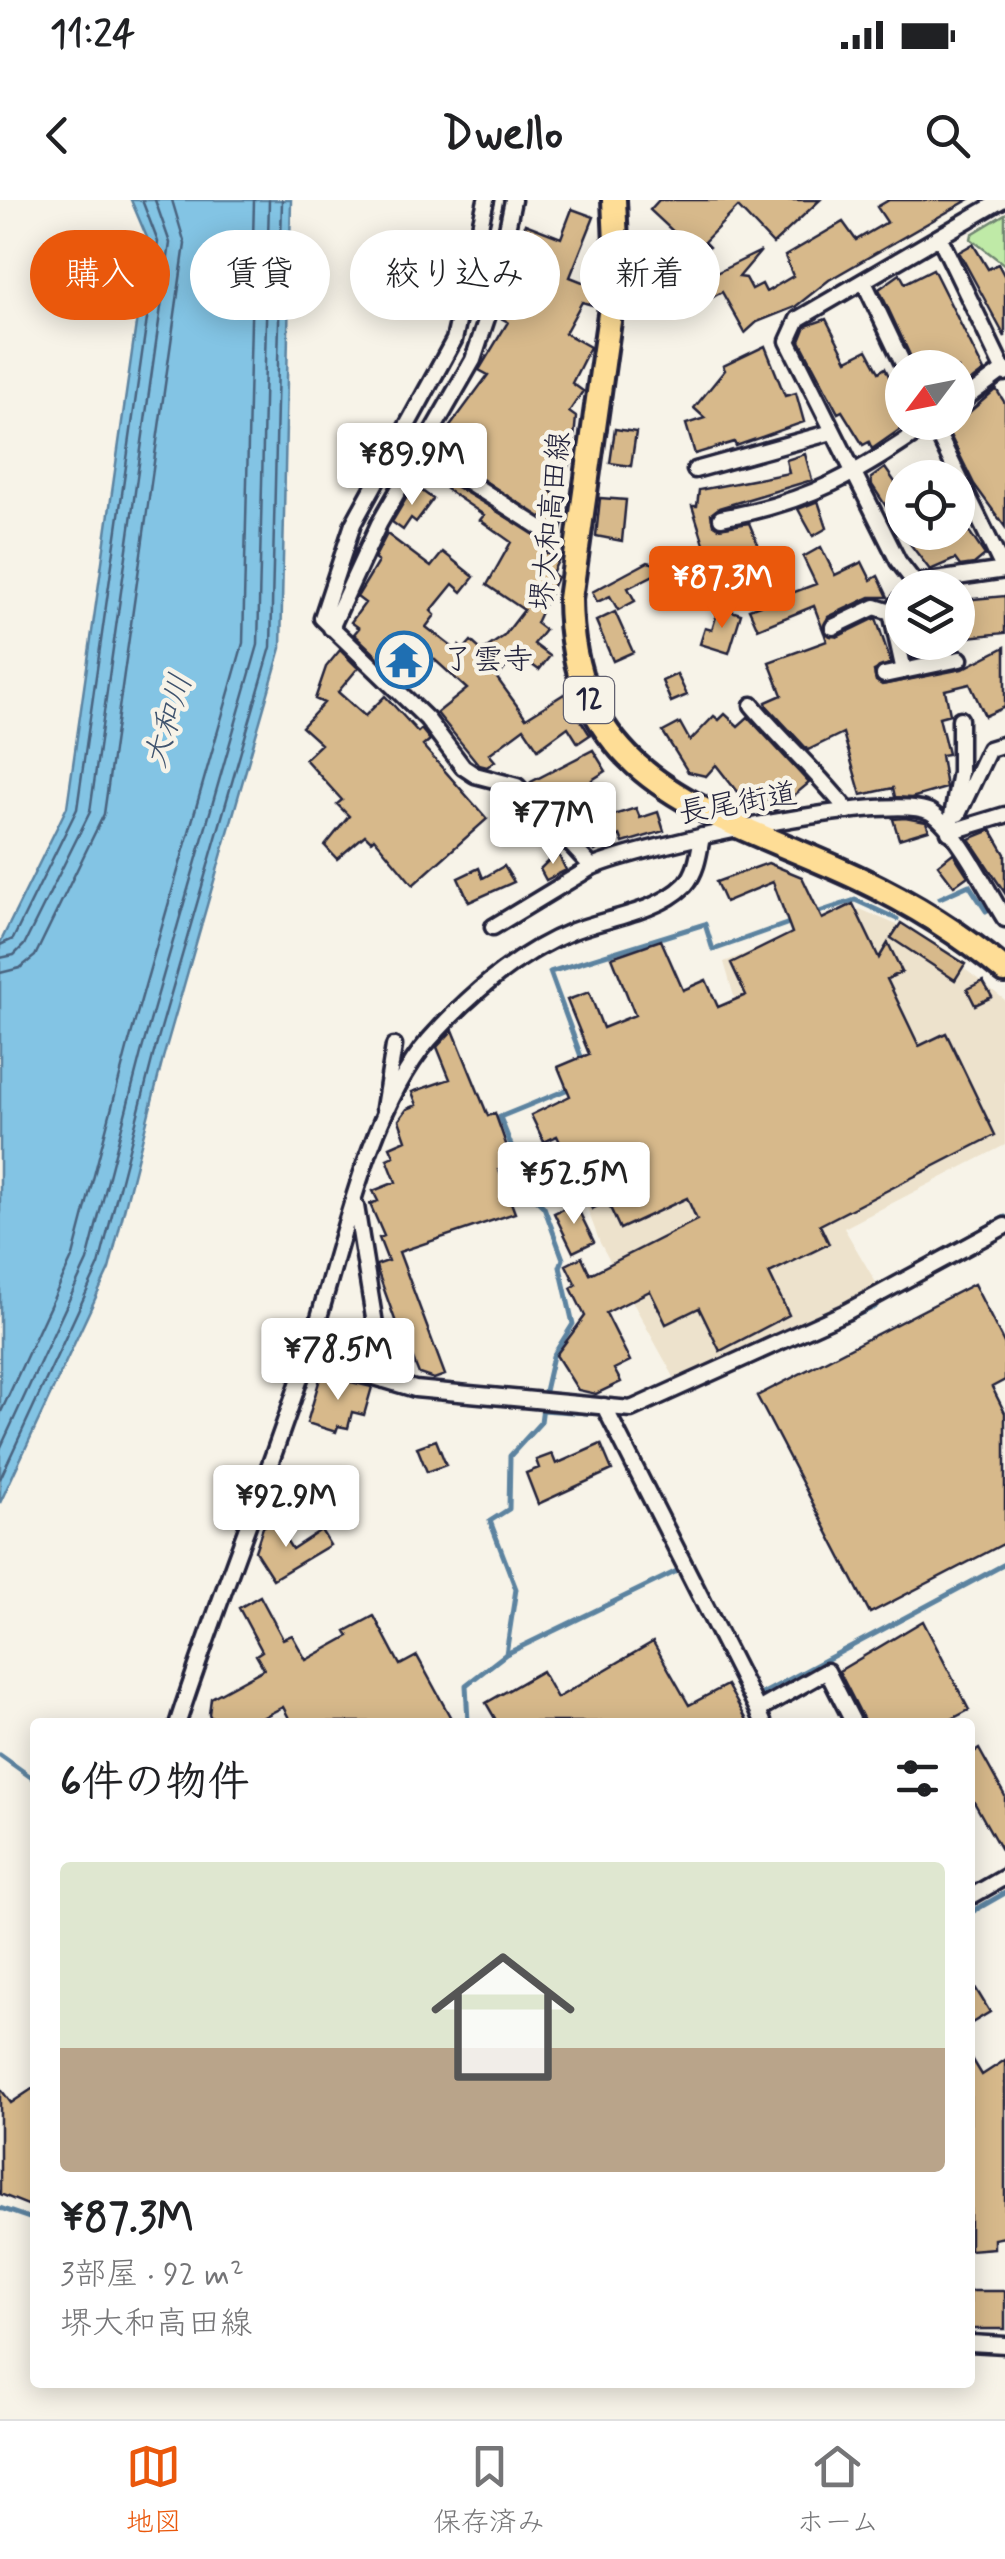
<!DOCTYPE html>
<html lang="ja">
<meta charset="utf-8">
<style>
body{margin:0;font-family:Mynerve,"Klee One",sans-serif;background:#f2f2f2;color:#202124;height:100vh;display:flex;flex-direction:column;font-size:38px;white-space:nowrap}
*{box-sizing:border-box;margin:0}
p{font-size:32px;color:#757577}
.icon{flex:none;width:55px;height:55px;fill:none;stroke:currentColor;stroke-width:2;stroke-linecap:round;stroke-linejoin:round}
.map{position:relative;flex:1;overflow:hidden}
.drawer{position:absolute;left:30px;top:1518px;width:945px;height:670px;display:flex;flex-direction:column;background:#fff;border-radius:10px;box-shadow:0 5px 25px #0003}
.drawer>*{flex:none}
.banner{position:absolute;left:30px;top:30px;width:945px;height:90px;display:flex;gap:20px}
.needle{width:65px;rotate:238deg}
.tools{position:absolute;left:885px;top:150px;display:grid;gap:20px}
.tools a{display:grid;place-items:center;width:90px;height:90px;border-radius:50%;background:#fff;box-shadow:0 5px 25px #0003;font-size:50px}
.price{position:absolute;translate:-50% -85px;padding:0 22px;border-radius:10px;background:#fff;color:#222;font-size:32px;line-height:65px;filter:drop-shadow(0 2px 5px #0008)}
.price::after{content:'';position:absolute;left:50%;top:60px;width:30px;height:22px;margin-left:-15px;background:inherit;clip-path:polygon(0 0,100% 0,50% 100%)}
.price.on{background:#ea580c;color:#fff}
ul{padding:0;list-style:none}
li{display:grid;align-content:center;gap:20px;height:530px;padding:0 30px}
li span{display:grid;place-items:center;height:310px;border-radius:10px;color:#555}
li>.icon{margin-inline-start:auto}
span .icon{width:180px;height:180px;fill:#fffc;stroke-width:1}
li b{font-size:42px}
h2{display:flex;justify-content:space-between;align-items:center;height:120px;padding:0 30px;font-size:42px}
.pill{padding:0 35px;border-radius:45px;background:#fff;box-shadow:0 5px 25px #0003;font-size:35px;line-height:90px}
.pill.on{background:#ea580c;color:#fff}
.status{display:flex;justify-content:space-between;align-items:center;height:70px;padding:0 50px;background:#fff;direction:ltr}
.status svg{height:28px;fill:currentColor}
header{display:flex;justify-content:space-between;align-items:center;height:130px;padding:0 30px;background:#fff;font-size:45px;font-weight:800}
.dock{display:flex;justify-content:space-around;align-items:center;height:140px;border-top:2px solid #e0e0e0;background:#fff;font-size:28px;color:#757577}
.dock a{display:grid;justify-items:center;gap:5px}
.dock .on{color:#ea580c}
.map>svg:first-child{display:block}
</style>
<div class="status"><b>11:24</b><svg viewBox="0 0 49 12"><path d="M0 12V9h3v3zM5 12V6h3v6zM10 12V3h3v9zM15 12V0h3v12zM26 1h20v11H26zM47 4h2v5h-2z"/></svg></div>
<header><svg class="icon" aria-label="back" viewBox="0 0 24 24"><path d="M15 5l-7 7 7 7"/></svg>Dwello<svg class="icon" aria-label="search" viewBox="0 0 24 24"><circle cx="10" cy="10" r="6"/><path d="M15 15l6 6"/></svg></header>
<div class="map">
<svg width="1005" height="2219" viewBox="0 0 1005 2219">
<rect width="100%" height="100%" fill="#f7f3e8"/>
<filter id="ink" filterUnits="userSpaceOnUse"><feTurbulence type="fractalNoise" baseFrequency=".01" numOctaves="2"/><feDisplacementMap in="SourceGraphic" scale="20" xChannelSelector="R" yChannelSelector="G"/><feConvolveMatrix kernelMatrix="1 2 1 2 8 2 1 2 1" color-interpolation-filters="sRGB"/></filter>
<g filter="url(#ink)">
<path fill="#ede2cc" d="M860,709l62,27 83,64v145l-161,83 34,58 -203,93 -75,-136 -49,-132 189,-94 -16,-55z"/>
<path fill="#bfeaa7" stroke="#708671" stroke-width="2.5" d="M1005,14v51l-34,-26 1,-5z"/>
<path fill="#83c4e4" stroke="#5c83a0" stroke-width="2.5" d="M131,0h160l-10,448 -118,410 -54,211 -109,234v-560l67,-136 81,-567z"/>
<g fill="none" stroke-linecap="round" stroke-linejoin="round">
<path stroke="#49637f" stroke-width="2.5" d="M0,745l13,-6 64,-130 81,-567 -16,-42
M0,758l14,-3 10,-10 66,-133 80,-569 -15,-43
M0,773l20,-5 15,-12 69,-142 81,-570 -13,-44
M0,1214l73,-158 54,-207 116,-406 11,-443
M0,1249l87,-188 54,-208 117,-408 11,-445
M0,1279l99,-214 54,-209 118,-409 11,-447"/>
<path stroke="#5c83a0" stroke-width="5" d="M940,698l29,-13 17,26
M816,713l39,-13 42,19
M583,862l-33,-90 155,-48 8,26 79,-28
M883,1084l122,-67
M545,1191l8,-35 20,-32 -13,-57 3,-8 -19,-52 -14,-13 -30,-77 71,-29
M542,1210l60,4
M622,1216h11l242,-109
M506,1454l10,-65 -26,-68 19,-12 1,-53 31,-34 2,-15
M762,1494l243,-130
M468,1522l-2,-37 40,-31 173,-84 61,121
M0,1555l35,25
M970,1713l35,-20
M0,2008l35,12"/>
</g>
<path fill="#d7b98b" stroke="#22223b" stroke-width="2.5" d="M659,0h161l-47,44 -35,-37 -34,35 5,5 -16,17 -13,-11 -34,47 -14,-10 13,-19 -9,-7 9,-13 11,7 21,-23 -27,-25z
M889,0h79l-139,80 -34,27 -38,15 -12,11 -23,-41 -9,5 -9,-18 57,-28 -22,26 7,1 6,11 10,-5 4,8 27,-16 -8,-20 58,-34 13,18 31,-18 -10,-15z
M572,9l22,8 -24,60 28,11 -6,17 -10,-3 -17,31 25,14 -18,36 11,8 -14,21 7,5 -4,44 -21,31 5,3 -5,7 16,11 -7,19 -125,-85 53,-72 -9,-5 29,-48 -9,-5 16,-38 -6,-3 16,-52 36,14z
M973,44l15,25 10,-5 7,13v60l-46,-85z
M933,69l51,102 -22,17 -4,-20h-42l-37,-79 21,-15 5,9z
M826,119l21,41 20,-10 12,22 6,-4 17,35v14l-5,3 5,8 -30,21 -3,-7 -6,3 -21,-34 -4,2 -38,-72 6,-15z
M765,146l20,50 11,-3 8,29 -68,24 -2,-4 -39,12 -9,-30 19,-6 -11,-10 31,-38 -2,-4z
M996,189l9,14v124l-31,-43 -29,-59 13,-3z
M615,229l21,3 -5,34 -21,-3z
M805,254l7,26 -93,28 -8,6 2,10 6,4 30,-5 17,40 -38,15 3,-8 -38,19 -13,-25 26,-14 -14,-44h5l2,-16 90,-17 -3,-13z
M885,268l17,24v39l-30,-46 -1,-7z
M450,283l102,61 -6,9 13,6 -7,14 5,4 -21,46 9,7 -11,14 16,12 -11,14 -22,-16 -20,24 29,40 38,-24 26,41 -12,8 -10,-16 -30,22 -14,-21 -35,26 6,7 -8,6 -8,-2 -42,-52 30,-24 -33,-30 -25,28 -55,-53 5,-6 -8,-6 14,-19 -8,-6 21,-35 -4,-3 13,-25 44,33 12,-15 31,25 -12,15 -9,-8 -22,27 4,4 -9,12 30,23 3,-4 4,4 8,-9 11,10 22,-15 20,-26 -37,-25 24,-43 -31,-22 4,-5 -38,-26z
M414,285l19,14 -17,23 -5,-4 -8,12 -11,-8z
M600,298l26,2 -4,41 -26,-5z
M818,301l9,27 -14,8 -15,-27z
M958,315l27,40 -11,9 -14,2 -5,-7 -25,11 -29,-38h57z
M821,347l14,28 27,-13 9,18 7,-4 10,21h-18l-42,20 -5,13 -9,-24 -56,23 -9,-20 67,-25 -13,-27z
M674,355l11,21 -24,13 -7,-14 -26,13 7,13 -17,9 -8,-14 -13,6 -5,-10 56,-30 7,2z
M1005,396v37l-47,5v-20h6l-1,-18z
M719,407l22,7 -12,39 -29,-9 5,-16 7,2z
M615,412l18,40 -20,9 -17,-40z
M876,418l15,45 -17,8 2,10 6,4 80,-16 43,-22v60l-20,9 -15,-32 -25,6 5,24 -11,3 9,37 -7,1 5,33 -35,10 -16,-1 -2,-9 -32,7 -18,-62 -35,17 -41,-44 -1,-4 16,-7 -13,-33 58,-21 -3,-9 13,5z
M937,442l1,11 -26,5 -3,-14z
M340,450l18,18 -20,24 27,24 20,-20 33,36 3,-3 9,11 -7,6 64,73 -74,66 -39,-47 -3,3 -6,-6 -28,24 -12,-13 24,-30 -12,-12 5,-4 -37,-41 16,-15 -19,-17 22,-24 -9,-4 11,-32z
M677,474l10,21 -16,7 -9,-21z
M725,514l13,12 10,-9 61,66 -34,28 -19,-19 -11,10 -29,-37 -10,11 -18,-4 -25,-40 17,-9 10,18 24,-25 5,4z
M593,550l13,21 -14,9 22,35 22,-7 4,10 18,-6 6,19 -41,12 -3,-8 -25,16 -30,-56 -15,11 -11,-12 -8,-12z
M905,618l21,4 3,8 -30,9 -6,-20z
M991,630l14,24v39l-36,-54z
M557,652l9,18 -20,10 -6,-11z
M953,653l15,23 -14,10 -16,-21z
M768,663l34,14 20,42 31,-15 26,54 9,-15 14,29 -15,7 32,67 27,-13 49,102 -175,90 9,19 -60,29 20,42 -69,36 -21,-43 -33,16 -16,-33 -44,22 24,48 -16,8 7,13 -25,12 -18,-4 -22,-35 29,-39 -14,-28 5,-3 -10,-20 16,-8 8,17 107,-54 -10,-22 -67,31 -13,-28 -15,8 -35,-73 -13,6 -13,-27 39,-19 -12,-29 31,-13 -22,-54 22,-8 14,36 32,-13 -23,-58 49,-17 22,50 23,-10 12,27 28,-12 -15,-32 61,-30 -19,-51 -48,20 -9,-20z
M504,666l10,16 -45,20 -11,-24 21,-10 4,10z
M901,723l64,41 -10,16 -64,-42z
M983,781l9,16 -17,8 -8,-16z
M453,830l35,86 7,-3 5,14 13,37 -14,6 16,43 -116,39 46,123 -11,4 -15,-5 -12,-30 -3,1 -27,-75 -1,-5 12,-4 -9,-23 5,-2 -14,-32 8,-3 -5,-10 23,-9 -9,-23 7,-3 -4,-9 16,-7 -7,-20 8,-11 10,-4 -5,-13 38,-13 -13,-32z
M575,1003l19,39 -21,10 -19,-39z
M974,1084l31,61v35l-13,7 13,26v130l-135,70 -113,-217z
M321,1175l51,12 -8,28 -12,-3 -4,16 -10,-2 -2,6 -29,-9z
M436,1240l10,25 -19,7 -10,-25z
M601,1244l11,26 -74,34 -12,-31 13,-5 -3,-8 16,-6 4,10z
M274,1321l18,28 29,-19 9,15 -57,34 -18,-28 8,-24z
M260,1396l23,43 9,-4 14,25 43,-24 -3,-5 28,-15 26,49 17,-9 36,66h-162l-8,-15 -29,15h-41l-4,-8 2,-16 53,-29 -8,-14 6,-4 -23,-43z
M923,1421l46,89 -23,12h-81l-26,-51z
M653,1442l36,63 38,-20 21,37h-251l-11,-19 56,-32 15,27z
M979,1549l26,47v61l-35,-62v-40z
M970,1779l20,33 -20,12z
M970,1855l12,20 23,-15v177l-11,2v9l-24,2z
M35,1887v121l-35,-14v-106l11,15z
M970,2091h35v38h-35z"/>
<g fill="none" stroke-linecap="round" stroke-linejoin="round">
<g stroke="#22223b" stroke-width="21">
<path id="street" d="M486,0l-32,140 -101,184 -31,94 105,101 36,48 12,8 42,11 75,81c48,-21 299,-76 338,-55 26,15 58,80 75,107
M941,40l64,133
M864,82l41,86
M958,204l47,-35
M932,222l72,148
M400,244l22,8 128,82
M695,270l137,-38
M721,318c90,-16 137,-45 212,-96
M915,383l-17,-22 -110,-220 10,-22 204,-119
M912,388l3,-5 90,-13
M891,412l13,59
M833,427l42,-20 16,5 11,-14
M331,428l48,-104 94,-164 18,-54 22,-106
M884,475l76,-16
M752,505c31,37 66,68 96,106
M958,614l31,-65 16,-5
M949,632l11,-60v-53
M949,632l56,-17
M493,727l99,-60
M384,908l10,-62
M356,1006l28,174
M307,1157l108,32 216,20 215,-97 159,-86
M604,1206l154,304
M178,1522c40,-122 89,-242 129,-365 30,-91 59,-245 122,-317 39,-44 89,-87 144,-109 34,-13 85,-19 112,-46 12,-13 14,-32 17,-49
M763,1522l-5,-12 69,-39 26,51
M970,1697l35,-20
M970,2143l35,2"/>
</g>
<g stroke="#22223b" stroke-width="30">
<path id="primary" d="M614,0l3,64 -47,335c2,190 146,212 288,279 53,25 102,55 147,93"/>
</g>
<use href="#street" stroke="#f7f3e8" stroke-width="14"/>
<use href="#primary" stroke="#fedd96" stroke-width="22"/>
</g>
</g>
<defs>
<g id="temple-ring" transform="scale(2.875)"><circle r="9.5" fill="#f7f3e8" stroke="#1f6fb2" stroke-width="1.5"/><path d="M0-6L5-2H3V0L6.5 2.5H4V6H1.5V3h-3V6H-4V2.5H-6.5L-3 0V-2H-5Z" fill="#1f6fb2"/></g>
</defs>
<g fill-rule="evenodd">
<use href="#temple-ring" x="404" y="460"/>
</g>
<g text-anchor="middle" dominant-baseline="central" stroke-width="9" stroke-linejoin="round" paint-order="stroke">
<rect fill="#f7f3e8" stroke="#62616f" stroke-width="2.5" x="564" y="477" width="50" height="46" rx="8"/>
<g font-size="28" font-weight="bold" fill="#22223b">
<text x="589" y="500">12</text>
</g>
<g font-size="30" fill="#22223b" stroke="#f7f3e8">
<text transform="translate(551 321) rotate(-84)">堺大和高田線</text>
<text transform="translate(738 604) rotate(-10)">長尾街道</text>
</g>
<g font-size="30" fill="#22223b" stroke="#f7f3e8" text-anchor="start">
<text x="443" y="460">了雲寺</text>
</g>
<g font-size="32" font-style="italic" fill="#3f536e" stroke="#f7f3e8">
<text transform="translate(169 521) rotate(-73)">大和川</text>
</g>
</g>
</svg>
<div class="tools">
<a><svg class="needle" viewBox="-14 -14 28 28"><path d="M0-13l5 13h-10z" fill="#e53935"/><path d="M0 13l5-13h-10z" fill="#757577"/></svg></a>
<a><svg class="icon" aria-label="locate" viewBox="0 0 24 24"><circle cx="12" cy="12" r="6"/><path d="M12 2v4M12 18v4M2 12h4M18 12h4"/></svg></a>
<a><svg class="icon" aria-label="layers" viewBox="0 0 24 24"><path d="M12 4l9 5-9 5-9-5zM3 14l9 5 9-5"/></svg></a>
</div>
<b class="price" style="left:412px;top:308px">¥89.9M</b>
<b class="price on" style="left:722px;top:431px">¥87.3M</b>
<b class="price" style="left:553px;top:667px">¥77M</b>
<b class="price" style="left:574px;top:1027px">¥52.5M</b>
<b class="price" style="left:338px;top:1203px">¥78.5M</b>
<b class="price" style="left:286px;top:1350px">¥92.9M</b>
<div class="banner">
<a class="pill on">購入</a>
<a class="pill">賃貸</a>
<a class="pill">絞り込み</a>
<a class="pill">新着</a>
</div>
<section class="drawer">
<h2>6件の物件<svg class="icon" aria-label="filters" viewBox="0 0 24 24"><path d="M4 7h16M4 17h16"/><circle cx="9" cy="7" r="2"/><circle cx="15" cy="17" r="2"/></svg></h2>
<ul>
<li><span style="background:linear-gradient(#dfe7d0 60%,#b9a48a 0)"><svg class="icon" aria-label="home" viewBox="0 0 24 24"><path d="M3 11l9-7 9 7M6 9v11h12V9"/></svg></span><div><b>¥87.3M</b><p>3部屋 · 92 m²</p><p>堺大和高田線</p></div></li>
</ul>
</section>
</div>
<nav class="dock">
<a class="on"><svg class="icon" aria-label="map" viewBox="0 0 24 24"><path d="M3 6l6-2 6 2 6-2v14l-6 2-6-2-6 2zM9 4v14M15 6v14"/></svg>地図</a>
<a><svg class="icon" aria-label="saved" viewBox="0 0 24 24"><path d="M7 4h10v16l-5-4-5 4z"/></svg>保存済み</a>
<a><svg class="icon" aria-label="home" viewBox="0 0 24 24"><path d="M3 11l9-7 9 7M6 9v11h12V9"/></svg>ホーム</a>
</nav>
